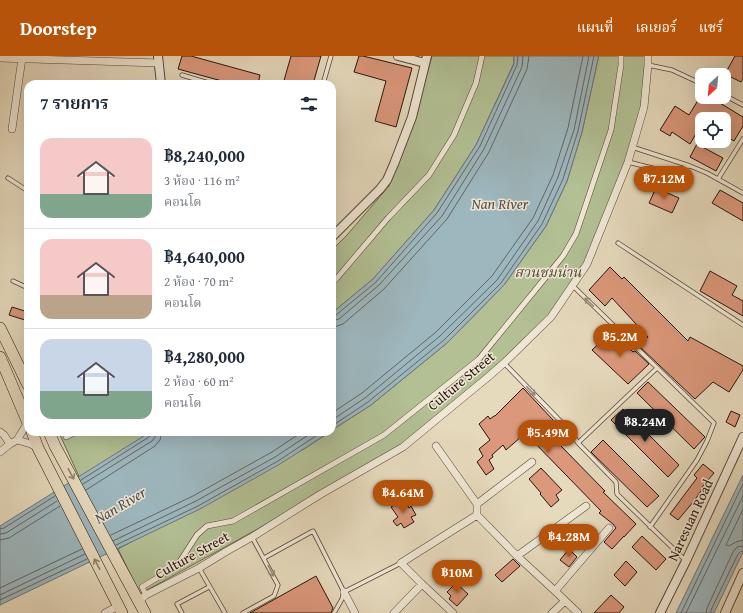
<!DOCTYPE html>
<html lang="th">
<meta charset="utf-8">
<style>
body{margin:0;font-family:"Gentium Book Plus","Noto Serif Thai",serif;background:#f2f2f3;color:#1f2937;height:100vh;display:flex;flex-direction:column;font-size:15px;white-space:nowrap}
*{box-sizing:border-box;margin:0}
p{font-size:13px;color:#747a83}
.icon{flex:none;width:22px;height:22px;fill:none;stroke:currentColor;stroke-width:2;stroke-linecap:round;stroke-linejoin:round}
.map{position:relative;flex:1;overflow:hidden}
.panel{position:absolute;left:24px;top:24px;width:312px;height:356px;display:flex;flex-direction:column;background:#fff;border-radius:12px;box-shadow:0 4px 16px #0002}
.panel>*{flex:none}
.needle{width:26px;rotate:206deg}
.fabs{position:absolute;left:695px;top:12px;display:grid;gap:8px}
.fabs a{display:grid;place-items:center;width:36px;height:36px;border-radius:8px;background:#fff;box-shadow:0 4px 16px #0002;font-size:20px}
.price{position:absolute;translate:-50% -34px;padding:0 9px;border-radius:14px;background:#b45309;color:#fff;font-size:13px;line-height:26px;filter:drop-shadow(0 1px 2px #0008)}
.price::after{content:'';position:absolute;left:50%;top:24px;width:12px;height:9px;margin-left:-6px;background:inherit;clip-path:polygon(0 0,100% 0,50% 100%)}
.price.current{background:#222;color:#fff}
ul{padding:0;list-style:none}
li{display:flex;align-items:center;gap:12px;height:100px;padding:0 16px}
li+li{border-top:1px solid #e0e1e3}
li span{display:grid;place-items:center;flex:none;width:112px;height:80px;border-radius:12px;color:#555}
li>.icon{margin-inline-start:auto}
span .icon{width:48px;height:48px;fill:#fffc;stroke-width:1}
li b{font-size:17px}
h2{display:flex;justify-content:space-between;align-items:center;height:48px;padding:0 16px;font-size:17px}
header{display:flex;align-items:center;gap:24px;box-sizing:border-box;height:56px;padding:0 20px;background:#b45309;color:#fff}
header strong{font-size:19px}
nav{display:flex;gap:22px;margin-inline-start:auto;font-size:14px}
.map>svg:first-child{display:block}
</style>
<header>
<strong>Doorstep</strong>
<nav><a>แผนที่</a><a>เลเยอร์</a><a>แชร์</a></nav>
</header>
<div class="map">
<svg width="743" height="557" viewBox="0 0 743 557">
<rect width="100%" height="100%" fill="#e6dabd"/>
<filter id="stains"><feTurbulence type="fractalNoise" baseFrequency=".005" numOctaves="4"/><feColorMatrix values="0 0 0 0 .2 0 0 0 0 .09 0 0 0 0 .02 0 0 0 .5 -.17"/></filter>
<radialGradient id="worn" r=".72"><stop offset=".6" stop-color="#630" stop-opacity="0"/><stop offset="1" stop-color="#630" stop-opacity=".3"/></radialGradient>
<path fill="#b2c094" stroke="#6d6a50" d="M432,0h82v7l-38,82 -42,65 -61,69 -41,34v-63l15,-15 42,-49 31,-88z
M598,0h50l-4,51 -16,55 -41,102 -40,57 -144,126 -82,47 -181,100 -22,-45 186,-100 26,-17h2v-2l39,-25 76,-62 57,-58 42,-59 21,-45 15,-49 16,-73z
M65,376h98l-81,51 -22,-48z"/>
<path fill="#9db7be" stroke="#6e7677" d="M514,0h84v3l-16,73 -15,49 -21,45 -42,59 -57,58 -76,62 -39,25v-117l41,-34 61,-69 42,-65 38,-81z
M150,376h180l-50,32 -80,45 -200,96v-79z
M743,419v77l-29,61h-38z"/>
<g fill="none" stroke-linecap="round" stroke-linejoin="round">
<path stroke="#626666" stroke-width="1" d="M332,260l4,-1 40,-33 61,-69 43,-67 37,-81 1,-9
M332,265l7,-2 40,-34 63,-69 42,-67 38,-82 1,-11
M332,271l5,-1 6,-2 41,-35 63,-70 42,-67 38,-83 2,-13
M332,357l30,-20 74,-61 56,-56 41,-58 20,-43 15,-47 15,-72
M332,364l33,-22 75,-62 57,-56 41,-59 20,-44 16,-47 15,-74
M332,370l36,-24 76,-62 57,-57 41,-59 21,-45 15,-48 16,-75
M81,424l68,-43 2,-2v-3
M83,428l69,-43 3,-4 1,-5
M86,434l69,-44 5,-6 2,-8
M743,453l-17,36 3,1 7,-4 7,-2
M0,473l4,-1 51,-32
M0,478l6,-1 51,-32
M111,479l82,-39 79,-44 30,-20
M0,484l9,-2 51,-32
M113,485l83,-40 79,-44 38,-25
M116,489l82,-39 80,-45 44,-29
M0,532l82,-39
M0,539l85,-41
M0,544l87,-41
M681,557l62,-129
M686,557l57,-117
M706,557l1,-5 26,-56 4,-5 6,-1
M711,557v-3l27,-56 2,-2 3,-1"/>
</g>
<path fill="#db987b" stroke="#28140d" d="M182,0h9l69,19 -2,9h-25l-55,-15z
M291,0h30l-8,28h-30z
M359,0h4l49,12 -16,59 -21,-6 11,-40 -32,-9z
M735,0h8v23l-2,3 -16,-8z
M700,41h10l33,20v9l-9,15 -10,-6v-16h-22v4l-12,21 -18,-12 -2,4 -10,-6 15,-24 14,9z
M697,88l26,14 -7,13 -26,-14z
M656,132l23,10 -7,15 -23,-10z
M720,134l23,13v18l-31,-18z
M610,211l12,12 2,-2 64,64 2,-4 53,29v4l-14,22 -16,-10 -18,17 -56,-53 9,-9 -36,-39 -7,8 -16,-16z
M710,215l27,15 -5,9 11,6v15l-43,-25z
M12,251l16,5v9l-19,-6z
M612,275l21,21 2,-1 14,13 -21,20 -36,-34z
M648,326l57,55 -11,12 -57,-56z
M523,332l46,49 -9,8 45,46 -2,1 33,32 -12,13v-1l-12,13 -8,-7 12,-14 -3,-4 -14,-11 2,-2 -71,-73 -3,2 -5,-4 -16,14 -3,-5 -11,10 1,2 -4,3 5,9 -8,6 -9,-13 6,-6 -4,-7 11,-9 -11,-16 9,-8 2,3 4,-3h1z
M623,353l56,56 -11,12 -57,-57z
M731,355l9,4 -5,12 -9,-5z
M603,384l56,56 -12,11 -56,-55z
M703,408l11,9 -12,14 1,1 -9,13 -16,19 -8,-6 27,-36 -3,-3z
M541,412l21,22 -6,5 3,5 -8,7 -11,-13 1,-1 -12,-14z
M404,443l5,9 2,-2 5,9 -5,2 3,5 -10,6 -3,-5 -4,3 -4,-5 5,-4 -7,-10z
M642,480l24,23 -10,11 -24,-23z
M569,493l8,8 -8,10 -9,-7z
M513,503l7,7 -18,16 -7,-7z
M626,505l11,11 -12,14 -11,-11z
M316,520l17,32 -2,5h-81z
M456,527l12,11 -11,12 -8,-7 2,-3 -4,-4z
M611,539l13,12 -5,6h-25z"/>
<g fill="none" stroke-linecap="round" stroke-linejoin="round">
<g stroke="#584639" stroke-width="5">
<path id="service" d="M648,9l24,5 30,14
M182,19l30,9
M323,28l8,-28
M724,39l19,10
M632,91l58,19 17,7 36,20
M628,106l44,11 18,-7
M8,122l20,13
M718,123l25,-40
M332,170l6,4
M618,187l125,82
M13,225l15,7
M573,230l141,137 -7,18 -10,19 -47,67
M504,307l68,70 6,10 38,39 1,12 69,67
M578,387l79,-75
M264,502l49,-27 31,61
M199,512l26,45
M182,557l-5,-9 32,-17
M243,557l31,-17 4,-11 -26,-48
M334,557l8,-14 2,-7 57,-29"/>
</g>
<g stroke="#584639" stroke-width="6">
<path id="pedestrian" d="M332,226l5,-4 51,-60 41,-43 25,-40 22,-52 6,-27
M66,381l10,-5
M146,539l-4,-8 35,-21 20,-31 10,-9 26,-5 151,-86 95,-76 84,-103 13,-22 35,-104 10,-65v-9"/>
</g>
<g stroke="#584639" stroke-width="8">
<path id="minor" d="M0,2l159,5
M12,73l10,-71
M28,366l-11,18 14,4 7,4
M0,376l4,3 6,9
M436,390l41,58v11l40,41 38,35 23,22
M0,396l10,-8 7,-4
M477,448l55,-42
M517,500l69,-50
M555,535l54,-63
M344,536l11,21
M139,545l7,-6 53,-27 28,-17 25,-14 69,-43 82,-47 85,-70 16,-14 47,-46 36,-53 41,-102 16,-55 4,-42v-9
M105,557l13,-7
M394,557l28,-29
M453,557l-31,-29 -21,-21 76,-48
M552,557l13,-12"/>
</g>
<g stroke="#584639" stroke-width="10">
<path id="tertiary" d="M158,0l3,28
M398,0l27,7
M332,181l48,-48 7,-9 7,-16 18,-47 15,-61
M660,557l26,-52 57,-124
M725,557l18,-40"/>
</g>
<g stroke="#28140d" stroke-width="12">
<path id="primary" d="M0,272l28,57
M0,301l28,66
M32,376l6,16 84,165
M49,376l6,14 90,167"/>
</g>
<use href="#service" stroke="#efe7d4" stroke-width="3.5"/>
<use href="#pedestrian" stroke="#efe7d4" stroke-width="5"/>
<use href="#minor" stroke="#efe7d4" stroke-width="7"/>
<use href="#tertiary" stroke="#efe7d4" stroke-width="8"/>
<use href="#primary" stroke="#e6dabd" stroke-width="11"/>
</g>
<defs><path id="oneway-shaft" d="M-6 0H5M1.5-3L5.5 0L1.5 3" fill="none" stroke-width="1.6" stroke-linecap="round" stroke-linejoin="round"/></defs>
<g stroke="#95887a">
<use href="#oneway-shaft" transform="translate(589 246) rotate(-136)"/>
<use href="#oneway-shaft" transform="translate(531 335) rotate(46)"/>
<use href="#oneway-shaft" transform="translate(271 515) rotate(62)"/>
</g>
<g stroke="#90816e">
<use href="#oneway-shaft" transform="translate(71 418) rotate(62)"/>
<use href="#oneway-shaft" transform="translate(97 508) rotate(-117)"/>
</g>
<g text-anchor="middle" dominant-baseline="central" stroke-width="3" stroke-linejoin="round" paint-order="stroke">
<g font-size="14" font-style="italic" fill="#514836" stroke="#efe7d4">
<text x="548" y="216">สวนชมน่าน</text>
</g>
<g font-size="14" fill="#28140d" stroke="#efe7d4">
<text transform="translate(461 325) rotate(-40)">Culture Street</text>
<text transform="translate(690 464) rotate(-65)">Naresuan Road</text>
<text transform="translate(192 499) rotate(-29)">Culture Street</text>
</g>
<g font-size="15" font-style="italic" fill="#514d4b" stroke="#efe7d4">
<text x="500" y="147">Nan River</text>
<text transform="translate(120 449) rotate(-31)">Nan River</text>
</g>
</g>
<rect width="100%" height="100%" filter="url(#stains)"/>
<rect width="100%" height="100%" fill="url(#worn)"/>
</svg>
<div class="fabs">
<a><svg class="needle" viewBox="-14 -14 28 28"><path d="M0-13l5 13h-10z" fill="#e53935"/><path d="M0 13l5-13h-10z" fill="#747a83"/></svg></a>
<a><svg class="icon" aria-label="locate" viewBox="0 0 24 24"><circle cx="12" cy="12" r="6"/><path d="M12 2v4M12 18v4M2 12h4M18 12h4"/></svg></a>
</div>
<b class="price" style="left:664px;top:144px">฿7.12M</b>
<b class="price" style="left:620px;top:302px">฿5.2M</b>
<b class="price current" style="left:645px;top:387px">฿8.24M</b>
<b class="price" style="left:548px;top:398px">฿5.49M</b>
<b class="price" style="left:403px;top:458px">฿4.64M</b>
<b class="price" style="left:569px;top:502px">฿4.28M</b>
<b class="price" style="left:457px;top:538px">฿10M</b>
<section class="panel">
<h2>7 รายการ<svg class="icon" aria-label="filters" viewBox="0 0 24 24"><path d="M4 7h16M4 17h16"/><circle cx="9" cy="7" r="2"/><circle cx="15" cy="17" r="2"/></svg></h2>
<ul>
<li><span style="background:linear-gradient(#f6c9c9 70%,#7fa58c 0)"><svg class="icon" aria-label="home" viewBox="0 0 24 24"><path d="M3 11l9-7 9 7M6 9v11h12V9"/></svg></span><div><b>฿8,240,000</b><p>3 ห้อง · 116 m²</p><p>คอนโด</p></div></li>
<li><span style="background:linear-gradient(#f6c9c9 70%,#b9a48a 0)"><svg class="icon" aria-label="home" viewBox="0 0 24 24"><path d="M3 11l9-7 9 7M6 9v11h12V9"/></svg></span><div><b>฿4,640,000</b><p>2 ห้อง · 70 m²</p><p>คอนโด</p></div></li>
<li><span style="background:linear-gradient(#c9d6e8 65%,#7fa58c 0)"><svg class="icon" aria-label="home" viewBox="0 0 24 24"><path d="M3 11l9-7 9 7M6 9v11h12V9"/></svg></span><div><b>฿4,280,000</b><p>2 ห้อง · 60 m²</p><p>คอนโด</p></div></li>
</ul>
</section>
</div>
